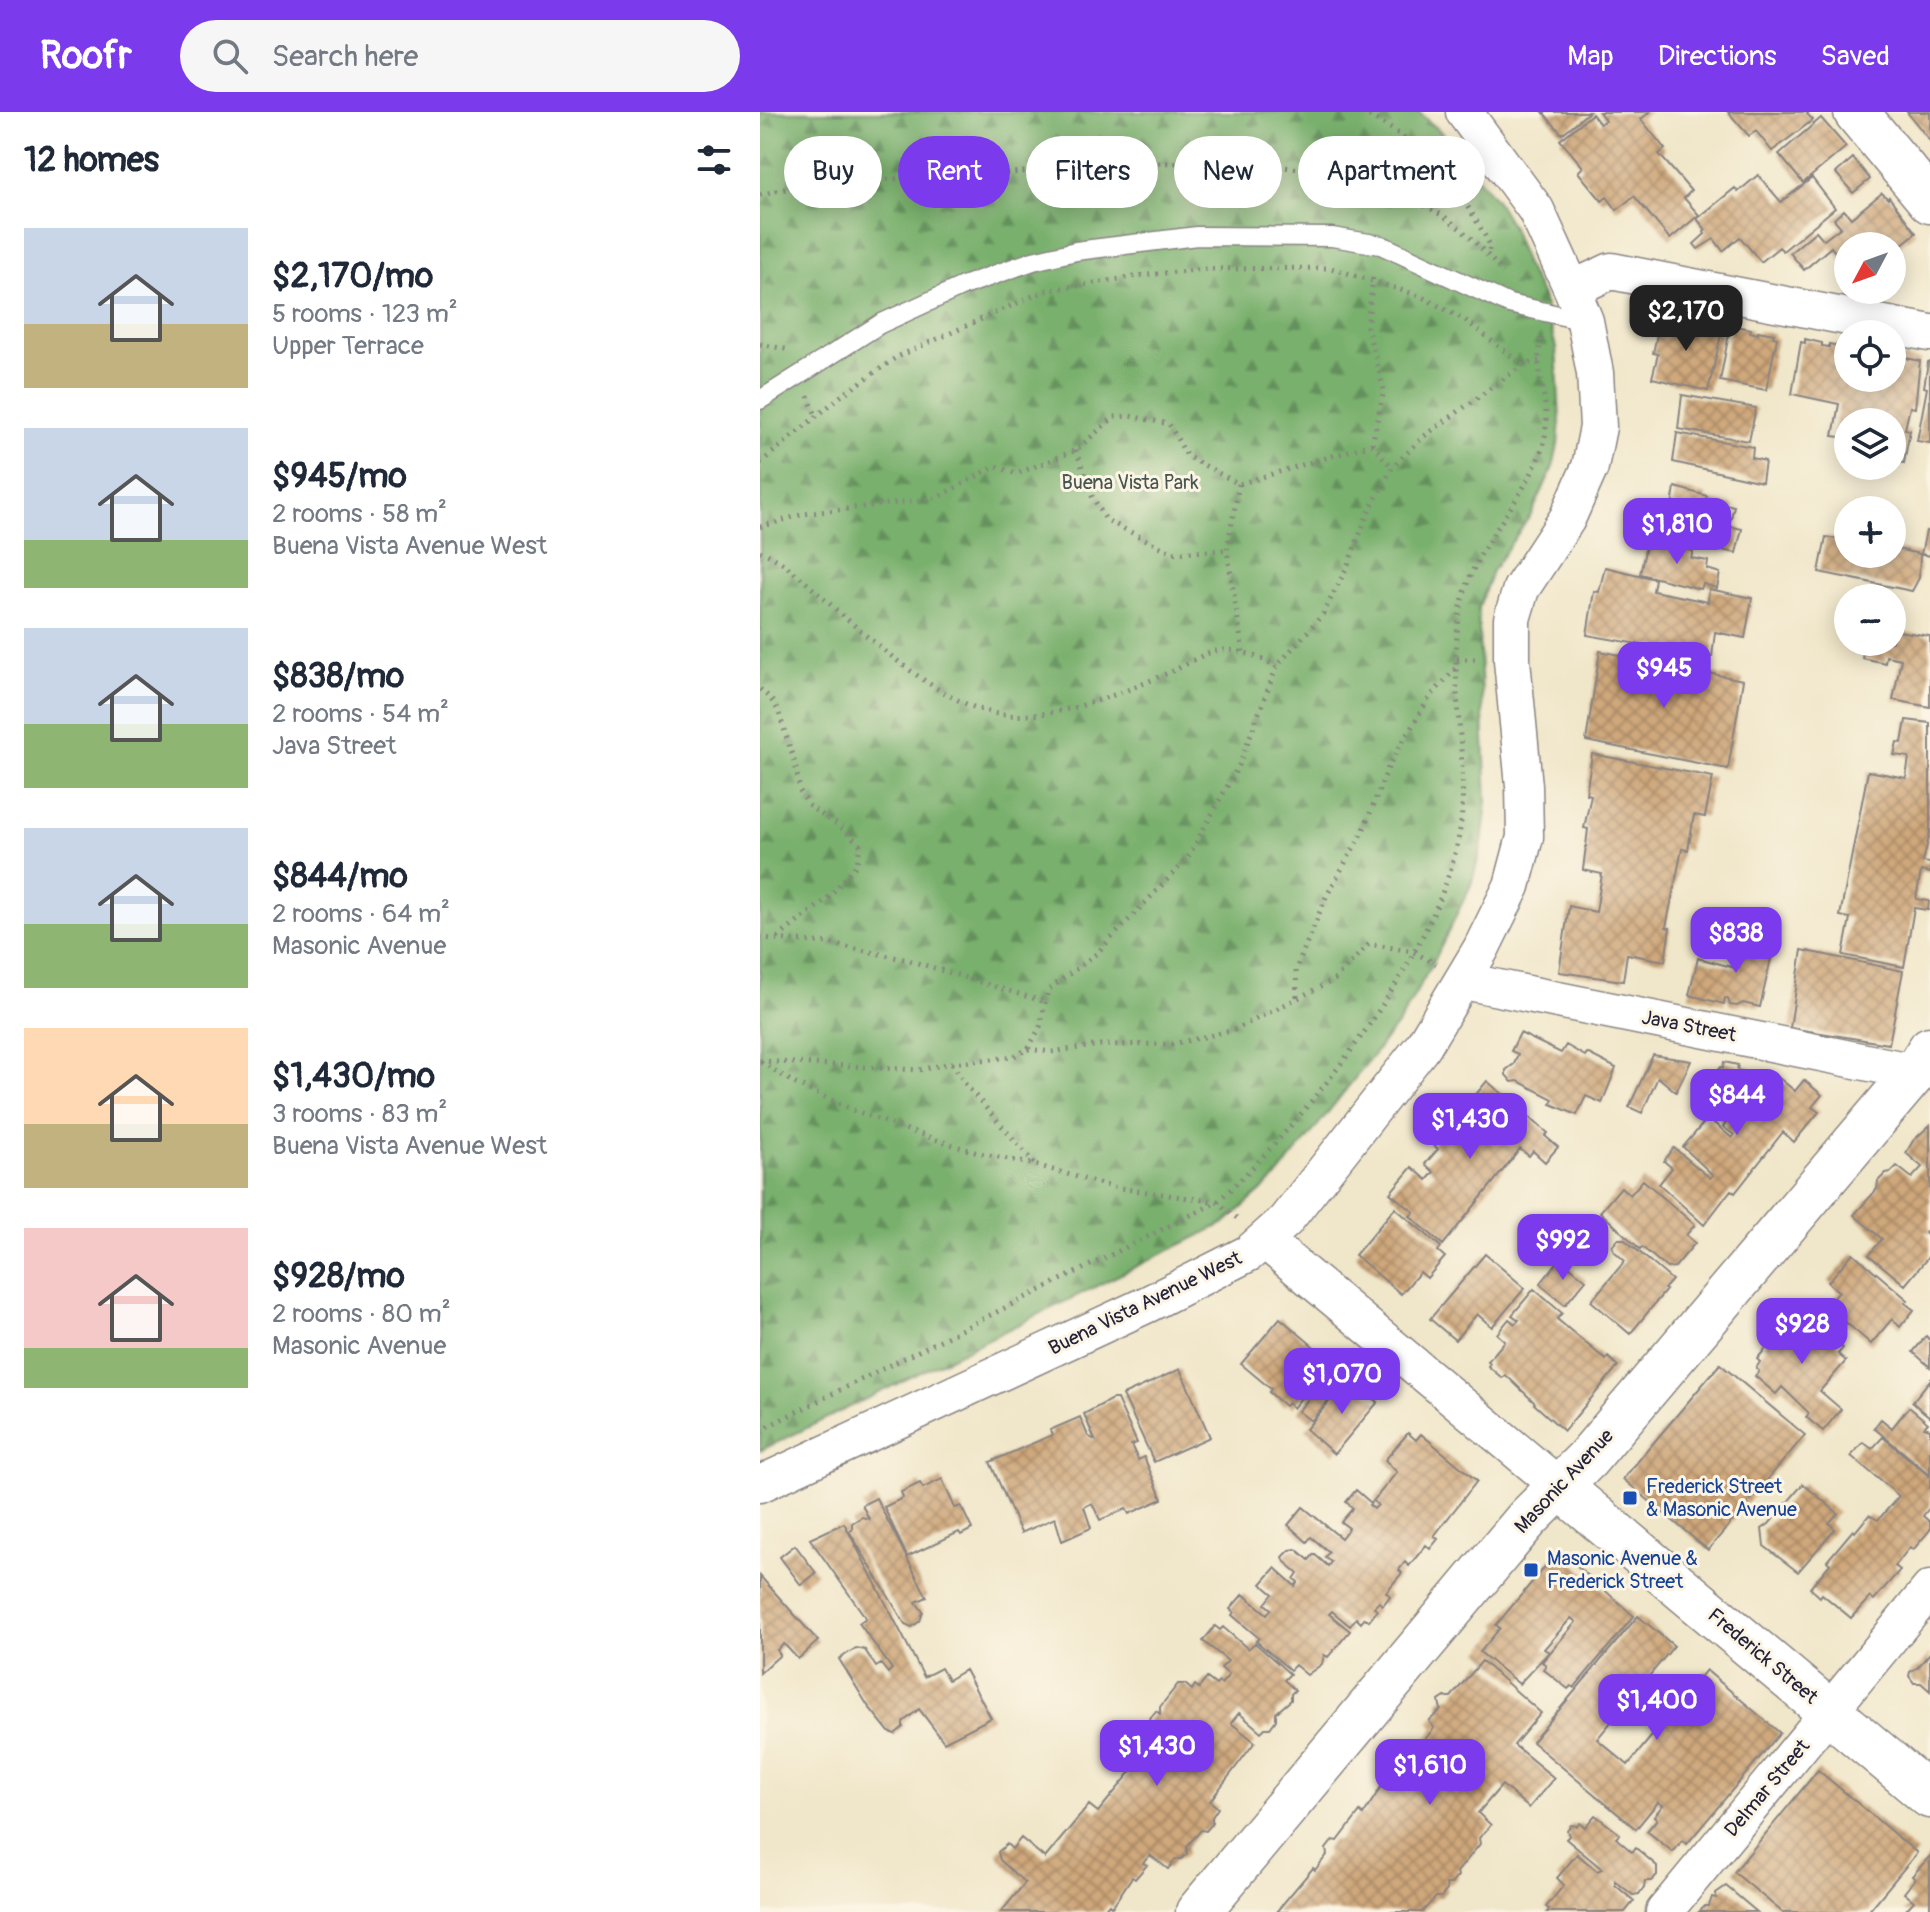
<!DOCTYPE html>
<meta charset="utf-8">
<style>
body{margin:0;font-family:Pangolin,sans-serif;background:#f6f6f7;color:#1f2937;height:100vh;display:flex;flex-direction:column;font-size:30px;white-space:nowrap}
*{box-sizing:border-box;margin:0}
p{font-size:26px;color:#747a83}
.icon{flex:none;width:44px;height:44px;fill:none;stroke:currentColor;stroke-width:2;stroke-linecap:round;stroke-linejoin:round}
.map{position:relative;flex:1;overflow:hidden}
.drawer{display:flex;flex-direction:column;background:#fff;width:760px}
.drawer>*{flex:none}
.top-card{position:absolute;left:24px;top:24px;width:760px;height:72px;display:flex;gap:16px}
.needle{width:52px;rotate:229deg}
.controls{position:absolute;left:1074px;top:120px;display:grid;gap:16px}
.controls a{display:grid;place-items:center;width:72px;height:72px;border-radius:50%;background:#fff;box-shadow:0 4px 20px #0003;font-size:40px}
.price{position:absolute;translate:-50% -68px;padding:0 18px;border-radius:16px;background:#7c3aed;color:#fff;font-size:26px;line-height:52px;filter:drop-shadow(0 2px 4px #0008)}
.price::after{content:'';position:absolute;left:50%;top:48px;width:24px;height:18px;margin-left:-12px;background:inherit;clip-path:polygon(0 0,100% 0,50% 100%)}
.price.current{background:#222;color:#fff}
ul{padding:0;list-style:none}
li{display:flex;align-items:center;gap:24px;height:200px;padding:0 24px}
li span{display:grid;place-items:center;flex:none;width:224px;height:160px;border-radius:0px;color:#555}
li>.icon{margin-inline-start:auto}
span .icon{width:96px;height:96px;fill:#fffc;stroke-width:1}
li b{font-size:34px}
h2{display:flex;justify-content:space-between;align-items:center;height:96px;padding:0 24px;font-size:34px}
.chip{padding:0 28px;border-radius:36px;background:#fff;box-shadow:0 4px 20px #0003;font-size:28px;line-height:72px}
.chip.current{background:#7c3aed;color:#fff}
header{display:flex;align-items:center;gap:48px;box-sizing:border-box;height:112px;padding:0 40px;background:#7c3aed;color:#fff}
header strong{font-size:38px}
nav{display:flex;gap:44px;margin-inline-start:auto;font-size:28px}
.search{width:560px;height:72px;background:#f6f6f7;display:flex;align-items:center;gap:20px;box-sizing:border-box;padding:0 28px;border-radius:44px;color:#747a83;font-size:30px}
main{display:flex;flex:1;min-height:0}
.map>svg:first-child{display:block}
</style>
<header>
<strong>Roofr</strong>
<div class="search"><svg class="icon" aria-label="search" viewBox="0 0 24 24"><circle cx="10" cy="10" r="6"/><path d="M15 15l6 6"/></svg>Search here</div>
<nav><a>Map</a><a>Directions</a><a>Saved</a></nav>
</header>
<main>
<section class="drawer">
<h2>12 homes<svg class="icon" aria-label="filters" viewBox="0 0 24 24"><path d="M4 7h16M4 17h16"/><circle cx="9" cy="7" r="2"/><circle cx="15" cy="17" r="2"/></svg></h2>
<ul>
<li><span style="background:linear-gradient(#c9d6e8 60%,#c2b280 0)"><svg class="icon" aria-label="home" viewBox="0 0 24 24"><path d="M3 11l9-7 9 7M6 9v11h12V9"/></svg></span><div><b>$2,170/mo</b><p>5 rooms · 123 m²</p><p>Upper Terrace</p></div></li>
<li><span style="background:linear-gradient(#c9d6e8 70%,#8fb573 0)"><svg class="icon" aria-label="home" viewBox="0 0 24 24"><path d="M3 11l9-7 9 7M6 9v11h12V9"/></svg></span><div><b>$945/mo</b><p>2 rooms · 58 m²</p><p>Buena Vista Avenue West</p></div></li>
<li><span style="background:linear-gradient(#c9d6e8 60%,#8fb573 0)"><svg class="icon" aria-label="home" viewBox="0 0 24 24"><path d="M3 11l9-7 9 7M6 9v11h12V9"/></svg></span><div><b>$838/mo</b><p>2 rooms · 54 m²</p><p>Java Street</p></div></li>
<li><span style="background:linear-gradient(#c9d6e8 60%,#8fb573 0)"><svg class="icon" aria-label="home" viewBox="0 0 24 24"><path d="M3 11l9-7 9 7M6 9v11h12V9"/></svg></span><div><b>$844/mo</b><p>2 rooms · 64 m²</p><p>Masonic Avenue</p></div></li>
<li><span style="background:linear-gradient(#ffd9b3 60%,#c2b280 0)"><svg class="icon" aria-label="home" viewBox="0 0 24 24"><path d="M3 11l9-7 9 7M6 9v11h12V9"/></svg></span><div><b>$1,430/mo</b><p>3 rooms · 83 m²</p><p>Buena Vista Avenue West</p></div></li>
<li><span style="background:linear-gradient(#f6c9c9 75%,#8fb573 0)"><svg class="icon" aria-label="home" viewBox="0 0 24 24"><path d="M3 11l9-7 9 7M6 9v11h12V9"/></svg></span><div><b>$928/mo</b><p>2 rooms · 80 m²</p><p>Masonic Avenue</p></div></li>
</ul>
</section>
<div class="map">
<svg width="1170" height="1800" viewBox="0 0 1170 1800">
<defs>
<pattern id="forest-firs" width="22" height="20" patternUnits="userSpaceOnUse" patternTransform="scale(2)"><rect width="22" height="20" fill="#79b06d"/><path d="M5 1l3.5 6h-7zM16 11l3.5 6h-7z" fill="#638f5b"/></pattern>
<pattern id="building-cross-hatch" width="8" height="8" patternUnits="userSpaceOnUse" patternTransform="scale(2)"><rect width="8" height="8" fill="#cfa87b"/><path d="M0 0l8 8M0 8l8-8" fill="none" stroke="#a88866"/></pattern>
</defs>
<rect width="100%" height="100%" fill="#fcf5e5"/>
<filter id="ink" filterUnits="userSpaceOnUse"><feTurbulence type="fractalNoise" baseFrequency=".0125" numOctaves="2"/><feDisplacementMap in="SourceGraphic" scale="16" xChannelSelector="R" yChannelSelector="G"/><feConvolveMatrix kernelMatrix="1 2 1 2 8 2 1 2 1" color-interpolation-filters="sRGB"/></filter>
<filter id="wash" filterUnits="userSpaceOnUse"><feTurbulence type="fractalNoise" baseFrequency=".006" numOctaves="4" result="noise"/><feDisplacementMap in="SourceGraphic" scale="32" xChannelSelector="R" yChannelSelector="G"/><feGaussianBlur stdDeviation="1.8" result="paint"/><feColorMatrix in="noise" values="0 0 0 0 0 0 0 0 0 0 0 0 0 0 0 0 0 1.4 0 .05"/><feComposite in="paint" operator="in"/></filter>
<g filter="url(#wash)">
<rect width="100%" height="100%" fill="#f0e6c9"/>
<path fill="url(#forest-firs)" stroke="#4e6954" stroke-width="2" d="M0,0h658l21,18 58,71 14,24 15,40 17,33 13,50 4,71 -2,26 -5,22 -21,46 -40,58 -14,39 9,191 -5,44 -11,40 -35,72 -36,64 -123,156 -52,46 -465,228z"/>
<g id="blocks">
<path fill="url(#building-cross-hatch)" d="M783,0h46l-27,22z
M839,0h51l-9,7 24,30 -6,5 32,37 -7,7 15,17 -29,24 -36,-43 -17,14 -10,-13 -5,4 -24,-29 5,-5 -23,-27 32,-26 8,10 5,-4z
M968,0h81l-2,2 6,6 -41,31 -16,-20 -7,5z
M1147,0h23v29z
M1061,6l25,29 -43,36 -24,-29z
M1093,46l17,21 -17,14 -17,-20z
M998,63l23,27 31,-24 23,30 -52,43 -4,-4 -18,15 -21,-25 -17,14 -9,-12 -16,10 -4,-5 11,-10 -1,-2 2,-2 -9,-11 38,-31 3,4z
M1122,81l6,6 1,-2 27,36 -24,19v-6h-44v22l-17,-21 -27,23 -14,-17 26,-22 8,9 17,-13 -7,-8 10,-9 7,8z
M901,204l61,15 -14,60 -56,-13 6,-24 -5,-1z
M975,214l16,3 -1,3 8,2v-3l16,3 -1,3 4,1 -11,52 -46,-9 10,-53 4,1z
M1045,227l17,4v3l7,1v-3l16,3v4h3l-2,18h2v9h44l1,-23 27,6 -5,47 -5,-1 -5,22 5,1 -6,33 -12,-2v-39h-13l1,-9 -4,-1 -2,10h-26v16l-15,-2 6,-32 -47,-10 9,-52 4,1z
M1168,250h2v81l-13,-2 10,-53 -3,-1z
M922,283l74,13 -7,33 -71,-12z
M917,321l76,14 -1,11 13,3 -3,21 -89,-20z
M915,375l32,9 -1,4 28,6 -5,20 13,3 -6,24 -69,-15z
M1166,419l4,1v24l-9,-2z
M1066,425l22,5v12h44v-6l28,6 -1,24 -7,13 -93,-19z
M887,429l46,10 -2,7 17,3 -1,8 13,4 -3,15 -14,-4 -2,5 -61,-15z
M845,455l50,12 -2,12 55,11 1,-13 43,9 -7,40 -30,-6 -3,25 -125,-22 7,-44 5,1z
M1132,518l38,6v71l-37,-7 8,-41 -15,-3 -1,7 -23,-5 3,-16h27z
M840,539l143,29 -15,89 -142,-28z
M1146,608l24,3v109l-7,30 7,1v10l-9,-2 -5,28 13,2 -1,9 -14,-2 -10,59 -61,-12 7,-37 -10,-2 28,-145 38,7 3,-21 -15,-2 3,-13 5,1z
M832,642l121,23 -8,40 -11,-2 -6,35 -6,-1 -16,78 4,1 -5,33 -38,-7 -4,27 -64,-9 10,-66 27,6 6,-38 -19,-4 5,-41 -4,-1 7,-33 -5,-1z
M983,823l32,6 -15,66 -17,-4 -6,3 -7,-1 -2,-6 -3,-1 -1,6 -35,-9 9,-37 37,10z
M1042,838l101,21 -14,73 -99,-16z
M760,921l41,20 5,-8 19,11 2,-3 29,15 -14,35 -16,-7 -9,19 -26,-11 2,-5 -35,-18 -6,1 -6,-7v-5l8,-6 4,-10 -7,-3z
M893,943l38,6 -15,31 -18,-15 -16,36 -13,-6z
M964,950l14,3 -1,5 32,7 4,-4 22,18 9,-11 18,15 -10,12 7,5 -25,30 -11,-10 -48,61 -4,-3 -27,35 -45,-41 13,-16 -8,-7 10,-13 36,30 3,-3 -30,-28 25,-29 24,20 2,-3 -11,-8 3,-4 -26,-22 17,-20 26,22 2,-3 -30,-26 6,-7 2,1z
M727,969l61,52 -3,3 13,11 -13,15 -12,-11 -4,5 -9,-7 -77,96 -33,-29 4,-4 -24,-19 22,-26 15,13 7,-8 -9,-8 13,-15 -6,-5 18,-20 1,1z
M1170,1013v108l-3,-2 -2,2 5,5v17l-25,30 -36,-30 13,-16 -28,-24 23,-26 1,-8 8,-8 5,-1 6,-6 15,12 10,-11 -16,-14 7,-12z
M883,1068l52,45 -9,10 9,8 -20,24 -8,1 -25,-21 -2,2 -40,-37 21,-25 9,8z
M635,1096l46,39 -3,4 7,6 -18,21 -7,-6 -19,22 -46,-39z
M858,1127h6l48,41 -8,9 2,1 -36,44 -39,-33 34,-40 -11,-10 -2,-5z
M1093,1141l55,47 -3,3 9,7 -14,17 -8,-8 -21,25 -44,-38 12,-14 -11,-10z
M725,1142l40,34 -33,39 -15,-13 -22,26 -25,-21z
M800,1147l26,21 -21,25 -25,-21z
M774,1177l28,24 -5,6 49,41 2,-3 10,9 -54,65 -30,-27 1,-1 -27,-26 -3,-2 -3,3 -14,-12 2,-3 -2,-2 17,-20 -8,-7 12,-15 6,5 4,-4 -7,-5z
M1034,1195l18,15 -5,6 11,9 4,-6 21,17 -5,6 8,7 -26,30 21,18 -18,22 -17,-14 3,-4 -27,-26 -6,7 -21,-18 4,-5 -3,-3 4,-6 -3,-3 10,-12 -3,-3z
M520,1206l52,44 -16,18 17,15 -22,26 -13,-10 12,-14 -5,-4 -12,15 -5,-5 -3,3 -16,-14 2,-3 -30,-25z
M1166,1224l4,4v27l-17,-15z
M960,1252l85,71 -97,115 -85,-71z
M420,1257l30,68 -56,25 -31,-67z
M589,1266l29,24 -44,52 -28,-25z
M1170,1268v37l-18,-15z
M352,1287h5l20,44 -6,2 7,15 6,-3 18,42 -33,15 -3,-5 -26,11 -8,-17 -8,4 7,21 -29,13 -7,-23 -34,15 -31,-71 62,-27 -2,-5 30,-13 8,19 7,4 -11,-26z
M1149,1295l19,16 -4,4 6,2v46l-56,-47 7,-9 11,9z
M648,1321l8,7 5,-6 56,47 -43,55 4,3 -8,10 -4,-4 -17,21 -4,-4 -6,8 3,3 -16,19 4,4 -7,9 -4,-3 -5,5 3,4 -8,10 -4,-3 -4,5 -5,-5 -6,8 -18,-15 -3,3 21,17 -22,26 -4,-2 -2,9 -15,11 -12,-10 -5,5 -34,-29 3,-3 -27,-23 2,-3 -4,-3 13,-15 24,20 4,-5 -6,-5 8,-10 -12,-10 14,-16 20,18 3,-4 -4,-3 4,-6 -13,-11 -2,-5 7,-7 6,-1 13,11 5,-6 14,12 3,-4 -6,-5 4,-5 -18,-15 -4,5 -19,-17 15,-18 38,31 8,-10 -8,-6 12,-14 -7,-6 10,-12 15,13 -2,2 5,4 4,-4 -5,-4 24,-29 -12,-12z
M1123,1325l47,40v30l-7,9 7,6v8l-17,20 -3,-3 -15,19 5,4 -26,30 -4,-3 -19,21 -29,-24 -2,3 -10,-9 20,-24 -3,-3 26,-31 2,2 14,-17 9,5 21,-24 -48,-40 12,-14 9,7z
M182,1367l13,29 6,-2 11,23 -11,6 -2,-3 -52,25 -23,-50 19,-9 -2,-6 19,-9 3,5z
M1043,1372l35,29 -9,10 6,6 -37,43 -34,-26 -2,-17 7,-5z
M116,1386l51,99 -11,5 7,10 -3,9 -8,6 -7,-3 -56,-93 3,-1v-7l10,-6 7,2 -7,-14z
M84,1411l80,154 17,-9 7,12 17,-10 26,48 -47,24 -25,-33 -16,13v5l-8,7 -6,-2 -21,-26 -29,-47 17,-11 9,2 11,17 5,-3 7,9 4,-4 -33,-46 7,-5 -56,-79z
M35,1433l21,28 -15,12 -21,-28z
M799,1438l75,66 -60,72 -3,-2 -3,3 -25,-20 3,-4 -4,-3 34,-40 -5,-4 -27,31 5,3 -30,32 -39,-32 20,-24 -4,-3z
M0,1464l58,65 -20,18 -14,-15 -7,6 3,5 -20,18z
M878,1504l36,30 -77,93 31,26 78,-95 74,63 -93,111 -4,-4 -10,12 -26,-21 10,-12 -3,-3 9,-11 -5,-3 -22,27 -104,-87z
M455,1514l5,4 3,-3 25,22 7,-6 35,31 -6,6 11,10 -4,4v6l-15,13v7l-6,8h-5l-4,4 -22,-19 -8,10 24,19 -45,59 8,7 -6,9v7l-6,7 -5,-1 -14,16v8l-6,5h-5l-8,10 -18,-14 -7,8 4,2 -12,14 -3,-2 -20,30 -3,-3 -7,8h-101l24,-29 -25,-23 -2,-8 9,-8 5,5 9,-11 24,20 44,-53 9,7 51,-62 -15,-12 22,-27 4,3v-7l18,-23h7l7,6 3,-5 4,3 8,-10 9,7 3,-3 2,2 8,-9 -8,-7 7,-7 -25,-20z
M1170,1541v38l-9,-8h-7l-5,-7 1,-4 8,-5z
M722,1549l59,52 -27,32 40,33 -25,30 -27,-23 -24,28 13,12 -12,13 1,6 -23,28 1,4 -7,8h-5l1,6 -6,7h-5l-14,15h-146l37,-44 2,2 12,-15 -1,-6 7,-9 5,1 22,-29 3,3 18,-28 6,-1 -2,-1 10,-13 2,2 -1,-6 9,-10 6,-1 23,-29 -5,-7 12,-11 -2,-9 6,-4h6z
M1058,1658l99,83 -49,59h-86l-48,-40z
M835,1703l25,19 -4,4 16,14 4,-4 21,18v9l-6,6h-6l-1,7 -5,6 -6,1 -18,-14v4l19,16 -9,11h-78l2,-3 -3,-2 18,-22 -7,-7 20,-24 20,17 5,-2 -36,-30 3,-3 -2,-6 4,-5 6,1 3,-3 5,4z
M1170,1744v56h-26l10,-11 -10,-8 11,-14 -3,-3z
M966,1774l31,26h-58l6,-6h4l3,-9 4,1v-5z"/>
</g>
</g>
<g filter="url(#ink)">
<use href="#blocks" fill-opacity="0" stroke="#898482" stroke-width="2"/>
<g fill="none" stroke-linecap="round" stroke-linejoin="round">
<g stroke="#898482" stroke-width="21">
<path id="service" d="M0,288l120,-76 83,-38 70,-25 43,-10 121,-15 135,1 49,8 128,59 76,17"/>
</g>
<g stroke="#898482" stroke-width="39">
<path id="minor" d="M812,177l39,-18 319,62
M704,869l451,91
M504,1128l295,246
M0,1372l388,-180 101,-51 36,-32 138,-175 58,-97 31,-63 13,-49 -1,-51 -12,-126v-41l9,-30 46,-70 23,-52 8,-40 -3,-54 -10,-52 -13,-32 -36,-79 -72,-98
M904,1800l266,-323"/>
</g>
<g stroke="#898482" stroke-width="47">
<path id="tertiary" d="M1096,0l74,89
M799,1374l371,310
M438,1800l329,-393 60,-60 328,-387 15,-23"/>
</g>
<path stroke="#898482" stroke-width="5" stroke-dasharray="2 6" stroke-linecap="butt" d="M602,0c16,9 33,18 48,30 34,25 61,67 80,103l-2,9
M0,83c69,-19 140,-14 211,-19 144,-10 321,-36 454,30 30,14 57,41 78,67
M0,232l30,6
M48,284l9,22
M612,332l12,-54 -17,-63 6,-50
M612,332l20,23
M316,338l16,46 14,24 67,33 54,-3
M0,351l81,-67 56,-39 147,-66 94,-15 68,-7 125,-1 89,28 45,24 58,45
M479,372l-12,66 16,102
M0,415l44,-13 132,-16 60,-32 20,8 60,-24 38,-33 16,-1 39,8 18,32 52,28 133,-40
M0,439c25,10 43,29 63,47 45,39 112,102 170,115 56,12 131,-21 182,-43 14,-7 35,-21 50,-20 19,0 36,9 52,16
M697,547h22
M0,577l10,9 8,12 17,54 5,27 10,16 34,22 16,16 -3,19 -30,35 -51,40
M0,826l68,5 80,17 137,42
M537,885l-1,-28 30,-72 37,-66 26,-66 40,-67 27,-30
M268,937l23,3 50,-7 72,-1 61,-14 100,-50 35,-36 43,7 24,13
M0,949l159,9 33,-7 60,-6 16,-8 12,-22 8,-37 48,-36 91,-95 52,-94 38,-99 46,-52 24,-47 21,-54 24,-45 31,-31 100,-72 16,-4
M1,950l35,22 59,27 58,21 62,20 61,13 76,22 105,15 20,16
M192,951l14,22 69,79
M0,1318l457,-228c90,-82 240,-268 245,-393 4,-68 -16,-145 1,-211 14,-56 60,-95 79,-149 9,-28 1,-55 -3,-83 -1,-11 2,-20 1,-30"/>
<use href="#service" stroke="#fff" stroke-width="18"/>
<use href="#minor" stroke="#fff" stroke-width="36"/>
<use href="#tertiary" stroke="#fff" stroke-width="44"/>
</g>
</g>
<g fill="#1a4fb4" stroke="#fcf5e5" stroke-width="3">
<rect x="862" y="1378" width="16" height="16" rx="4"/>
<rect x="763" y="1450" width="16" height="16" rx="4"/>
</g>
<g text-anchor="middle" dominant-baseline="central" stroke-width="6" stroke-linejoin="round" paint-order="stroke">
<g font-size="20" fill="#45554f" stroke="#fcf5e5">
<text x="370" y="370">Buena Vista Park</text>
</g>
<g font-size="20" fill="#22223b" stroke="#fcf5e5">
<text transform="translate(929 914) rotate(11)">Java Street</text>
<text transform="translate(385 1191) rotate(-26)">Buena Vista Avenue West</text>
<text transform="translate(804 1369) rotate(-47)">Masonic Avenue</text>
<text transform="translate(1003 1544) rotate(40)">Frederick Street</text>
<text transform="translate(1007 1676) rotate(-50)">Delmar Street</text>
</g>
<g font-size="20" fill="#164399" stroke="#fcf5e5" text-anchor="start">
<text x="886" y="1374">Frederick Street<tspan x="886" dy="23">&amp; Masonic Avenue</tspan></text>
<text x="787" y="1446">Masonic Avenue &amp;<tspan x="787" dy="23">Frederick Street</tspan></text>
</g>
</g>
</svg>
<div class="controls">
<a><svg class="needle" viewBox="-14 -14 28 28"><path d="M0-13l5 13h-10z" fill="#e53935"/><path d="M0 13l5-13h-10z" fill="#747a83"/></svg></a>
<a><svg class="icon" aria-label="locate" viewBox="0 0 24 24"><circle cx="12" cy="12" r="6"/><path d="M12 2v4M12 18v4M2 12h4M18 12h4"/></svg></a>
<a><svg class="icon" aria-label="layers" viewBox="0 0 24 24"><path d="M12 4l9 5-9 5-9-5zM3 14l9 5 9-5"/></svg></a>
<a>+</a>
<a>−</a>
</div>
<b class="price current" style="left:926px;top:241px">$2,170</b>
<b class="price" style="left:917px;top:454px">$1,810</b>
<b class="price" style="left:904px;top:598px">$945</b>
<b class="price" style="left:976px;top:863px">$838</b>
<b class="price" style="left:977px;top:1025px">$844</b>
<b class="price" style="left:710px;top:1049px">$1,430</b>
<b class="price" style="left:803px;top:1170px">$992</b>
<b class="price" style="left:1042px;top:1254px">$928</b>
<b class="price" style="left:582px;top:1304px">$1,070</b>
<b class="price" style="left:897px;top:1630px">$1,400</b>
<b class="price" style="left:397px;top:1676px">$1,430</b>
<b class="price" style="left:670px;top:1695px">$1,610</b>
<div class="top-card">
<a class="chip">Buy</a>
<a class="chip current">Rent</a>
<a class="chip">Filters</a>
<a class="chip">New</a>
<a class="chip">Apartment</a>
</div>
</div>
</main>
